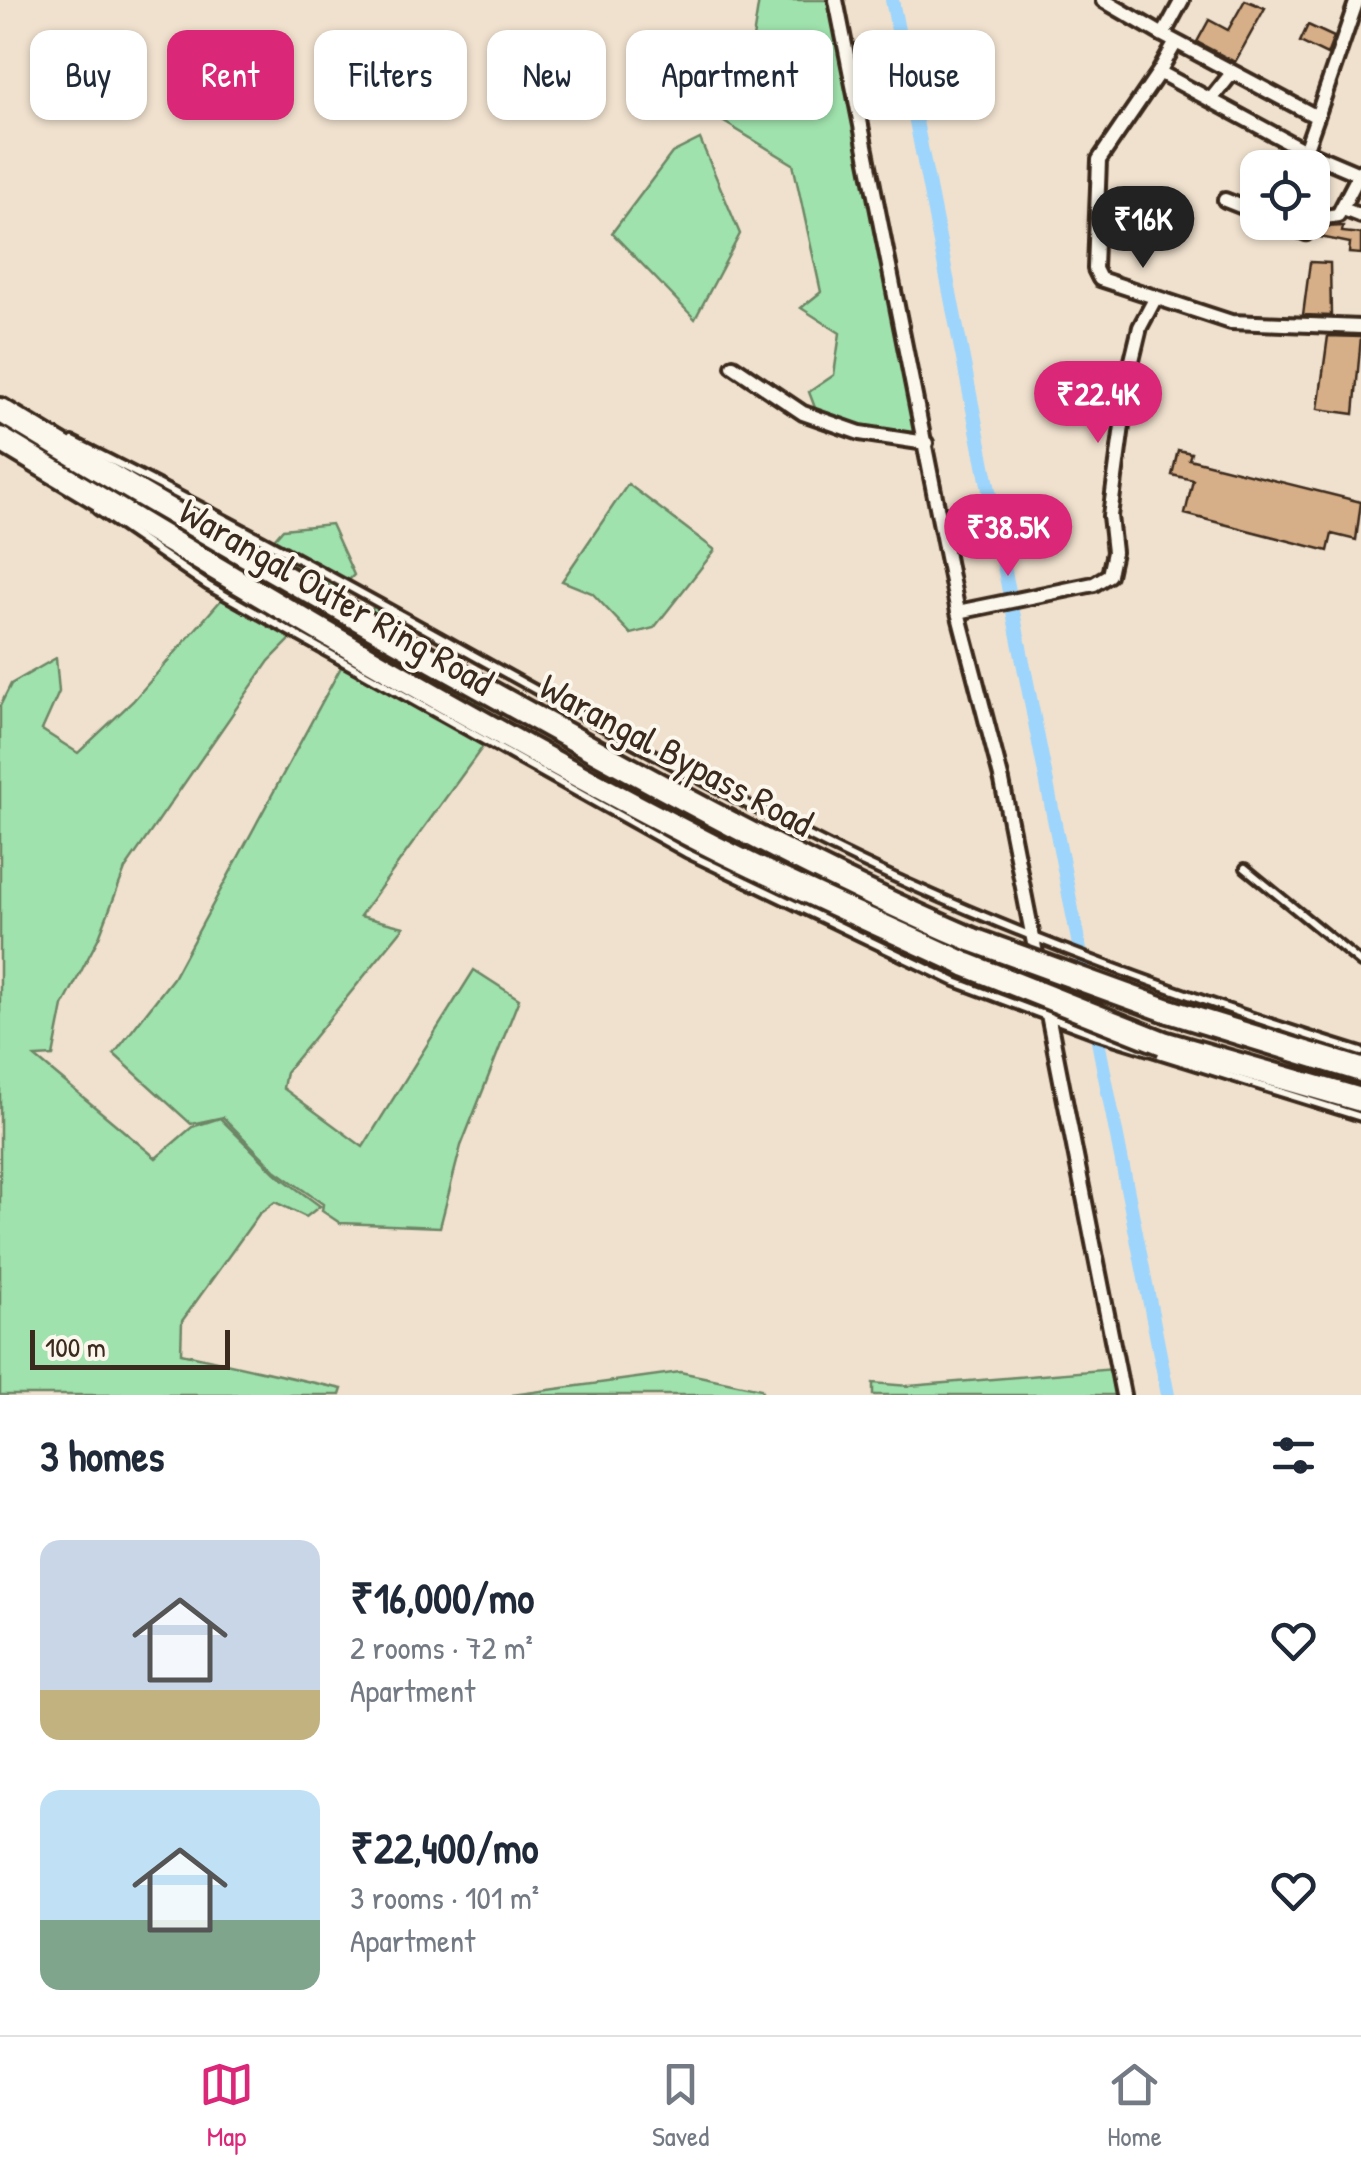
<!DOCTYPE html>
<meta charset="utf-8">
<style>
body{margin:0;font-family:"Patrick Hand",sans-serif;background:#f6f6f7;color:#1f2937;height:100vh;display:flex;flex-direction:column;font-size:38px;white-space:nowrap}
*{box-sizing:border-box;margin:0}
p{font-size:32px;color:#747a83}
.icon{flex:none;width:55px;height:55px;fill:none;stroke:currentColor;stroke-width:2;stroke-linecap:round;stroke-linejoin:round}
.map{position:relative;height:1395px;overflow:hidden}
.drawer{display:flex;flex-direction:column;background:#fff;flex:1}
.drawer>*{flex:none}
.top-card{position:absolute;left:30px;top:30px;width:1302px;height:90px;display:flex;gap:20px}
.fabs{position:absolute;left:1240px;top:150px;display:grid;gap:20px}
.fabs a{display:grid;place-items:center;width:90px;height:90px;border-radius:20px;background:#fff;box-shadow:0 2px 8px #0004;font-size:50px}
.scale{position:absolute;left:30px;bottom:25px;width:200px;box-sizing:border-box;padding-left:10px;border:5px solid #3b2a1e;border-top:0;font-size:28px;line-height:35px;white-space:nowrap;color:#3b2a1e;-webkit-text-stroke:8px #fbf7ec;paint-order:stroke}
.price{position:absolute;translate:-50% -85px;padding:0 22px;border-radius:35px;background:#db2777;color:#fff;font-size:32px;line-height:65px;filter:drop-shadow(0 2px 5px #0008)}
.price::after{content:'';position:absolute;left:50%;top:60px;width:30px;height:22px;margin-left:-15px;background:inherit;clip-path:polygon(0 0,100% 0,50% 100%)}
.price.active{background:#222;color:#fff}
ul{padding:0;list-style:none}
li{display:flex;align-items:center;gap:30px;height:250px;padding:0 40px}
li span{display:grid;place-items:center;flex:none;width:280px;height:200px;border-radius:20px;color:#555}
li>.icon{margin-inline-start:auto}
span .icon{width:120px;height:120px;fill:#fffc;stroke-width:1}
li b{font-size:42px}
h2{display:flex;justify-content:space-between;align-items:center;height:120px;padding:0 40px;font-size:42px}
.tag{padding:0 35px;border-radius:20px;background:#fff;box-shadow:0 2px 8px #0004;font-size:35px;line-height:90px}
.tag.active{background:#db2777;color:#fff}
.tab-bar{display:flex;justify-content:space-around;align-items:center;height:140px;border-top:2px solid #e0e1e3;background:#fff;font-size:28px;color:#747a83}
.tab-bar a{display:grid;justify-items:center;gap:5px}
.tab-bar .active{color:#db2777}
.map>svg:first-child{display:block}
</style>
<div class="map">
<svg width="1361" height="1395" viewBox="0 0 1361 1395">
<rect width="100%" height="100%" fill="#f0e1ce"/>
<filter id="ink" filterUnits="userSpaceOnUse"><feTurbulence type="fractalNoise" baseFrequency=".01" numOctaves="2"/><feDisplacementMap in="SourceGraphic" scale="20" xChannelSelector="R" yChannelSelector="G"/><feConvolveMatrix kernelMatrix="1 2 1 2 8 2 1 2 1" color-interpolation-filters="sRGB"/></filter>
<g filter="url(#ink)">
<path fill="#9fe2ad" stroke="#6d8666" stroke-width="2.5" d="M759,0h72l86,439 -67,-1 -30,-17 -11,-29 25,-17 6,-42 -39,-25 20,-16 -28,-128 -92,-56 51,-63z
M700,139l40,95 -45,85 -83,-86 60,-80z
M628,484l87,66 -61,78 -23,6 -39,-41 -30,-12z
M331,524l23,51 -85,86 -144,208 -26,68 -36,69 -10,50 -18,1 121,101 36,-31 28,-9 55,55 45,33 -14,11 -31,-15 -16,12 -77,107 -1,32 161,36 -2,6h-340v-689l11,-22 45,-26 3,34 -17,38 36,23 55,-52 150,-172z
M374,606l126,117 -140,193 44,11 -118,145 -3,16 80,59 111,-177 45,29 -58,147 -21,81 -100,-4 -18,-12 1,-7 -48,-34 -52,-53 -32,7 -77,-70 59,-76z
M1114,1369l5,26h-246v-12l36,3z
M680,1372l81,17 2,6h-251z"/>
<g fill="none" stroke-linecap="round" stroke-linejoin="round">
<path stroke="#9dd5fc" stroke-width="14" d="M892,0l276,1395"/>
</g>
<path fill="#d6ae87" stroke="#3b2a1e" stroke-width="2.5" d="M1245,0l20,8 -30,54 -38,-20 12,-22 19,10z
M1308,25l26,12 -7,18 -27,-13z
M1343,226l-1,6 19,2v20l-12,-1 1,-10 -30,-6 4,-10z
M1310,262l20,1 1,53 -28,-1z
M1328,336l33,1 -7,77 -36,-5z
M1178,450l13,3 -2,6 172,43 -5,38 -24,-6 -4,17 -143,-37 8,-34 -21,-5z"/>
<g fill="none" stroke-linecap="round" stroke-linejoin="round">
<g stroke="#3b2a1e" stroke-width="14">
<path id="lane" d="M73,441c248,123 485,267 732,393 174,89 370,160 556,218
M97,510l111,76 478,267 269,129 142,53 264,82
M1245,868l116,95"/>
</g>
<g stroke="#3b2a1e" stroke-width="20">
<path id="street" d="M836,0l122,612 44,169 121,614
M1103,0l60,35
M1182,0l-19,35 154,82 40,-117
M1176,42l-17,30 146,79
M1159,72l-60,88 -4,109 5,10 131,43 130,5
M1212,98l20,-25
M1317,117l-12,34 54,23
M1225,200l33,13
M1343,209l18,7
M1279,222l27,11 13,-15 19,-3 23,-44
M733,366l70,47 57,20 66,10
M958,612l136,-28 15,-9 5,-23 -4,-36 19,-143 11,-46 16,-30"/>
</g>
<g stroke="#3b2a1e" stroke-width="30">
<path id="highway" d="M0,410c165,100 332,195 500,288 155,86 310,172 473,242
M0,439c234,141 469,283 712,407 83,42 170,79 255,119
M1169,1011l192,59
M1163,1043l198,57"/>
</g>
<use href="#lane" stroke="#fbf7ec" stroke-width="6"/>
<use href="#street" stroke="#fbf7ec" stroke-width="12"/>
<use href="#highway" stroke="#fbf7ec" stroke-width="22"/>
<g stroke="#3b2a1e" stroke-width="30" stroke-linecap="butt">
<path id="highway-bridge" d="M973,940l196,71
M967,965l196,78"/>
</g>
<use href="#highway-bridge" stroke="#fbf7ec" stroke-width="22"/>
</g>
</g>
<g text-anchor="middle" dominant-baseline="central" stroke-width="8" stroke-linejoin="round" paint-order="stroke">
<g font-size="38" fill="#3b2a1e" stroke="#fbf7ec">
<text transform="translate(337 596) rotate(30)">Warangal Outer Ring Road</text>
<text transform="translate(677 754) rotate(28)">Warangal Bypass Road</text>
</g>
</g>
</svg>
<div class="fabs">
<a><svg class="icon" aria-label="locate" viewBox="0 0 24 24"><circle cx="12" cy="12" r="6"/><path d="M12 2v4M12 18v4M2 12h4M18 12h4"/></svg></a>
</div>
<div class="scale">100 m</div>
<b class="price active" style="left:1143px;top:271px">₹16K</b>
<b class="price" style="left:1098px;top:446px">₹22.4K</b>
<b class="price" style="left:1008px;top:579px">₹38.5K</b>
<div class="top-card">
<a class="tag">Buy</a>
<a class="tag active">Rent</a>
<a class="tag">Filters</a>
<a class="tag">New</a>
<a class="tag">Apartment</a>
<a class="tag">House</a>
</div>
</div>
<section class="drawer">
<h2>3 homes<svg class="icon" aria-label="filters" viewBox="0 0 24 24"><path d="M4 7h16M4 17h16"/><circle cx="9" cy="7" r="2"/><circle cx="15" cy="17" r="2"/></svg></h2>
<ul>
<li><span style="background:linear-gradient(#c9d6e8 75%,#c2b280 0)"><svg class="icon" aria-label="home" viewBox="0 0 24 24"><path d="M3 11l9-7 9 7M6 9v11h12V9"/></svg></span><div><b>₹16,000/mo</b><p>2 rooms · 72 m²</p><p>Apartment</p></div><svg class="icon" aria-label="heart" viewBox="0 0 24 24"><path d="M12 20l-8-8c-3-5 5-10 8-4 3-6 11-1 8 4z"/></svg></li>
<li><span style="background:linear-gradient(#bfe0f5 65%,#7fa58c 0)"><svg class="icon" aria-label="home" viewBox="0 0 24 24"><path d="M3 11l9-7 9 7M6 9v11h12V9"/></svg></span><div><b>₹22,400/mo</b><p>3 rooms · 101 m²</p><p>Apartment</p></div><svg class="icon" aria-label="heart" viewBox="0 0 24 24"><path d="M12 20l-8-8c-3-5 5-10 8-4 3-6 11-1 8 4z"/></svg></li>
</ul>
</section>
<nav class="tab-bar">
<a class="active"><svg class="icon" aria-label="map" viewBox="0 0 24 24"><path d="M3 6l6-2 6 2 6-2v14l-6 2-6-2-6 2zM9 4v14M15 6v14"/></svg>Map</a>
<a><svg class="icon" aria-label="saved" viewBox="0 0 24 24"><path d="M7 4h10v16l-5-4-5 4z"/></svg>Saved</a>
<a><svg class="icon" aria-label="home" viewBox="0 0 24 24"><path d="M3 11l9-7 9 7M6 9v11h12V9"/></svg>Home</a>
</nav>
